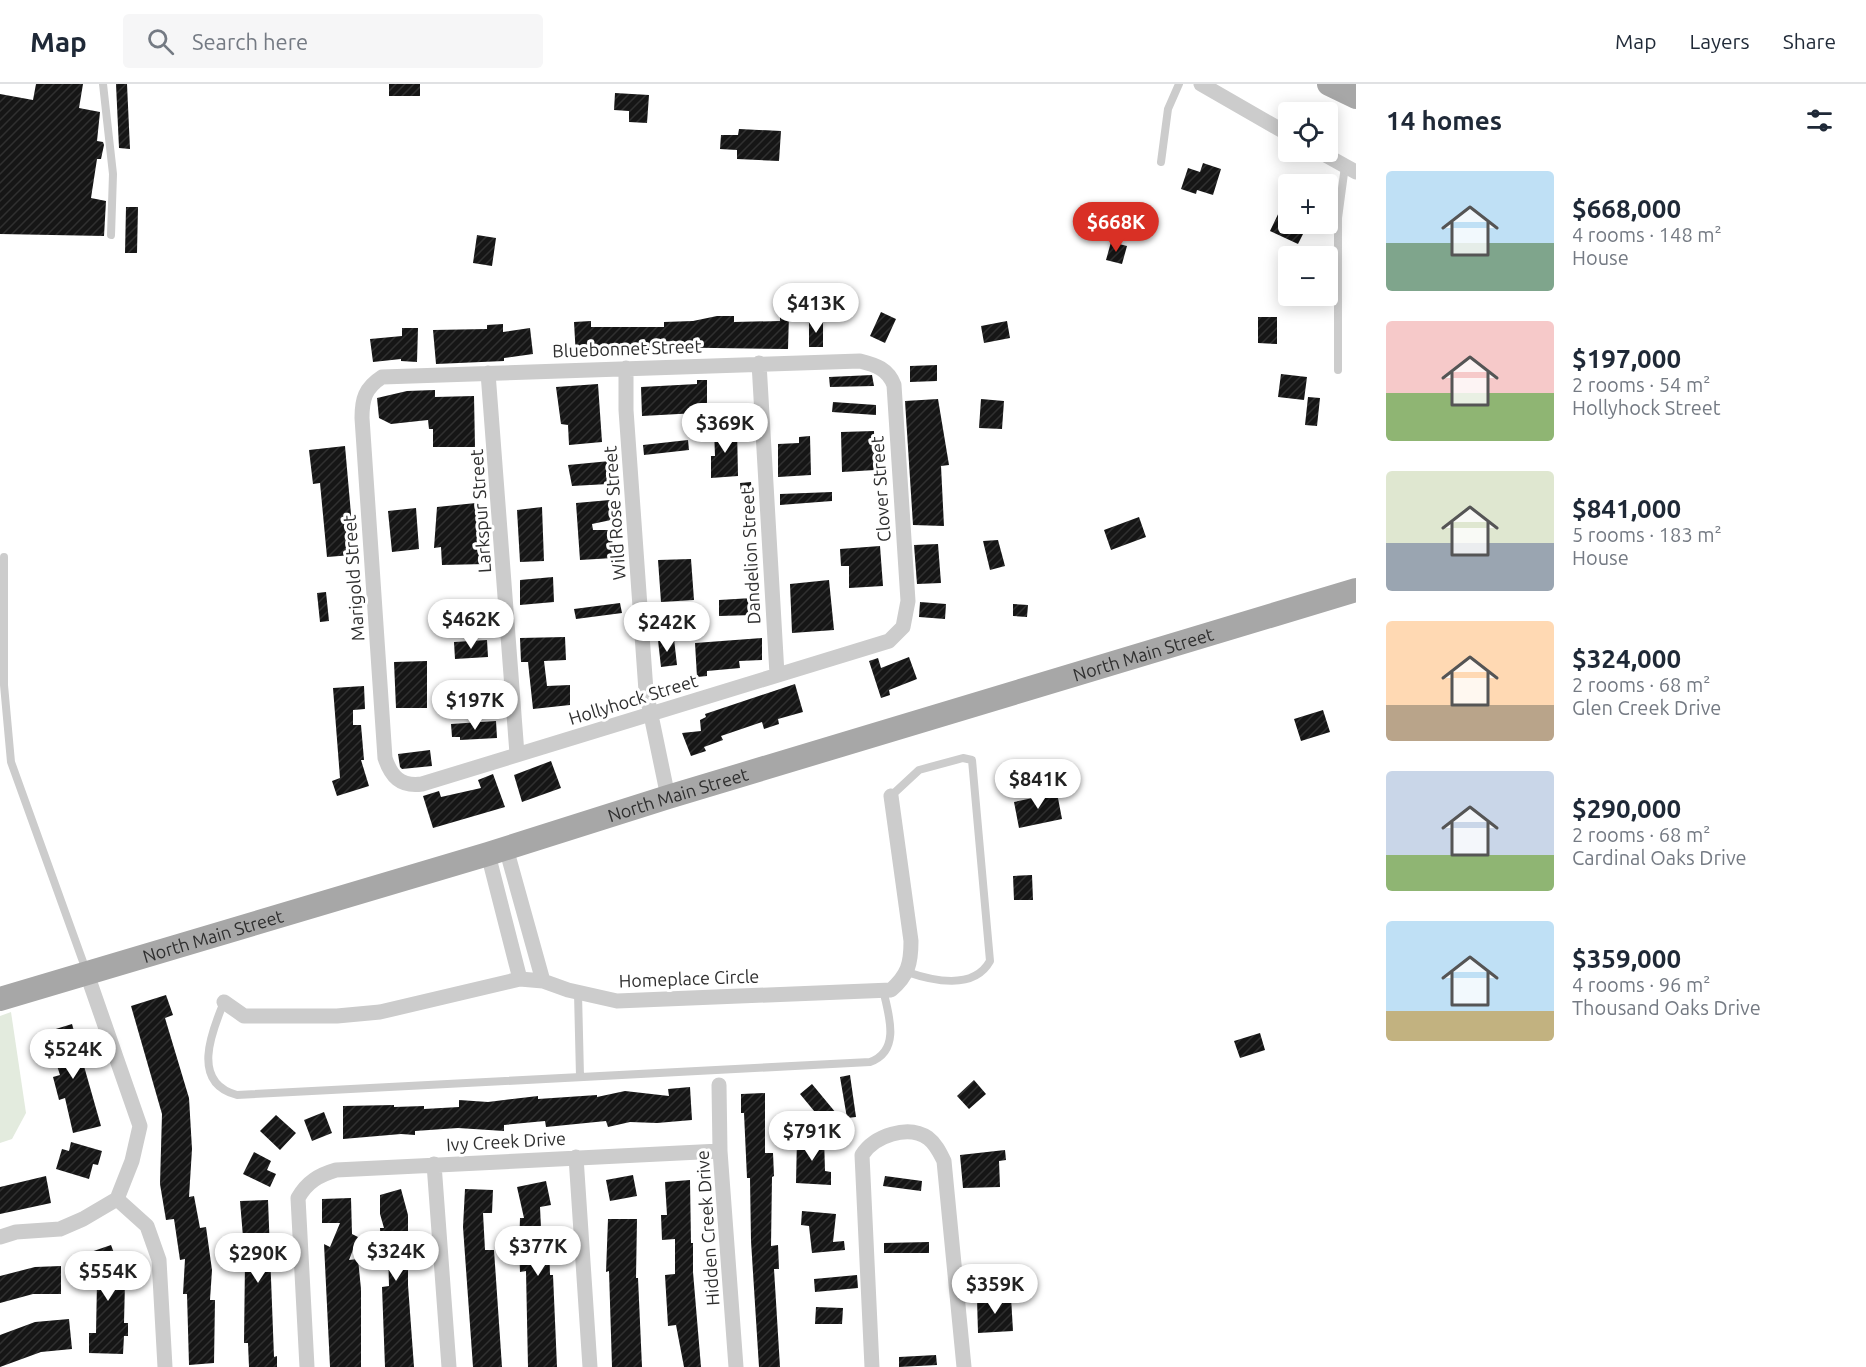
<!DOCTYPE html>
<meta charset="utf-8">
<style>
body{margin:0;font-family:Ubuntu,sans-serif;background:#f6f6f7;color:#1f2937;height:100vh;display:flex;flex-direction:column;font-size:22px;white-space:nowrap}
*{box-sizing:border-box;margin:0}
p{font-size:20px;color:#747a83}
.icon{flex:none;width:33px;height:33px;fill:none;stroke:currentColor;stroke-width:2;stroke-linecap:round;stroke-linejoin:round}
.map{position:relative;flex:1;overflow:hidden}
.details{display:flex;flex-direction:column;background:#fff;width:510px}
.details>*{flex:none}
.controls{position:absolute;left:1278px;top:18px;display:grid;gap:12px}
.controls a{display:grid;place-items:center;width:60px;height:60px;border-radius:6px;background:#fff;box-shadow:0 3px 15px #0003;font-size:30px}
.price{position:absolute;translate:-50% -51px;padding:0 14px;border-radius:21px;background:#fff;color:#222;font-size:20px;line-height:39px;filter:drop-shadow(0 2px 3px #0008)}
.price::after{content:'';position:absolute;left:50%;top:36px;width:18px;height:14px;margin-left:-9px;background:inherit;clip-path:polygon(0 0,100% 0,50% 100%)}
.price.selected{background:#d93025;color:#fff}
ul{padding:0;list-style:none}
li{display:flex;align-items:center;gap:18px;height:150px;padding:0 30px}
li span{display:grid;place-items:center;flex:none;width:168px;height:120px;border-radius:6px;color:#555}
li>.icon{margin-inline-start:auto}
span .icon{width:72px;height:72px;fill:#fffc;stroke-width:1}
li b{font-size:26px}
h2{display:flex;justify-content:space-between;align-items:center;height:72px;padding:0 30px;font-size:26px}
header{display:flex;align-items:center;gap:36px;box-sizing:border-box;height:84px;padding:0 30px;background:#fff;border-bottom:2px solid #e0e1e3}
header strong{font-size:28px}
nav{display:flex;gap:33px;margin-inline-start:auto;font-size:21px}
.search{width:420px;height:54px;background:#f6f6f7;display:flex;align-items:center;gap:15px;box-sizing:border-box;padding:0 21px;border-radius:6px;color:#747a83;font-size:22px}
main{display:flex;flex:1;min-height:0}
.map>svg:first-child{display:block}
</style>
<header>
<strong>Map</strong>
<div class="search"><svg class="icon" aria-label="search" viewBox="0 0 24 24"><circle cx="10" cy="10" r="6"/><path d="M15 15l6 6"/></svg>Search here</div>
<nav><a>Map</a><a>Layers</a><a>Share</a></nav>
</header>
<main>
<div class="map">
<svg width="1356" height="1283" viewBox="0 0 1356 1283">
<defs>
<pattern id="building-hatch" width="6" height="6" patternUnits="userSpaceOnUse" patternTransform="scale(1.5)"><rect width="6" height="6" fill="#161616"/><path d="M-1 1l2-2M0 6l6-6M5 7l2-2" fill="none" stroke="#303030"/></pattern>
</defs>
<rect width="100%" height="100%" fill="#fff"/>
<path fill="#e3ebde" d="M11,928l15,101 -14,26 -12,4v-127z"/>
<path fill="url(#building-hatch)" d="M36,0h47l-4,24 21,4 -3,29 6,1 1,3 -3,14h-4l-6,39 15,3 -2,35 -104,-2v-140l33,6z
M116,0h11l3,65 -11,-1z
M389,0h31v12h-31z
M615,9l34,2 -2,28 -18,-1v-11l-15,-1z
M739,45l42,2 -2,30 -42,-2v-9l-17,-1 1,-14h17z
M1203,79l18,6 -8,26 -16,-5 -1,4 -15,-5 7,-21 12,4z
M126,123h12l-1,46h-12z
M1281,124l7,4v12h20l-10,20 -28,-13z
M477,151l19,3 -4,28 -19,-3z
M1111,158l16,4 -5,18 -16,-4z
M881,228l15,7 -11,24 -15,-7z
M780,230h9l-1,35 -139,-2v8l-73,2 -2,-35 17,-1v6h73v-5l29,-1 24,-5h17v6l46,-1z
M1258,233h19v27l-19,-1z
M1007,237l3,17 -26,5 -3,-17z
M809,238h14v25h-14z
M503,240v8l27,-4 3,26 -29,4v3l-68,3 -3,-34 54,-1v-4z
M402,244h16l-1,34 -16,-1v-2l-28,3 -3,-23 32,-3z
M937,281v16l-27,1v-16z
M1281,290l26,3 -3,23 -26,-3z
M872,291l2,11 -44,1 -1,-10z
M697,296h10v37h-10v-4l-55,3 -1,-29 56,-3z
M598,300l4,58 -33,3 -1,-20 -7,-1 -5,-37z
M435,306v7l39,-1 1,51h-42v-18h-4l-1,-9 -37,4 -12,-6 -2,-20 30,-7z
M1308,313l12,1 -3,28 -12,-1z
M938,315l11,66 -8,1 3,60 -31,-1 -8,-124z
M981,315l23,2 -2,28 -23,-1z
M833,318l43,3v10l-44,-3z
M737,344l1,48 -27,2v-22h4l-1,-27z
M874,347l1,39 -33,2 -1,-40z
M810,352l1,39 -33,2v-33l21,-1v-6z
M688,356l1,10 -45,5 -1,-10z
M345,362l8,91 -1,18 -25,2 -7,-74 -7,1 -4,-34z
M610,377l1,10 -5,1 2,12 -36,2 -4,-21z
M751,398l1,10 -11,2 -1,-11z
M832,408v9l-52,4v-11z
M610,416l1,20 -19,4 1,6h19l1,28 -33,2 -4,-57z
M476,419l10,61 -44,1 -1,-18 -7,1 3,-41z
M542,423l2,54 -24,1 -3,-52z
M416,424l3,41 -27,3 -4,-41z
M1139,433l7,20 -35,13 -7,-20z
M998,456l7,26 -15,4 -7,-29z
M938,460l3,39 -24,1 -3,-39z
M880,462l3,40 -34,2v-22h-8l-1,-17z
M691,475l3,41 -33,2 -3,-42z
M553,493l1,25 -34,3v-25z
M829,496l5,50 -42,3 -2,-49z
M326,508l3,29 -9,1 -3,-29z
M752,514l1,17 -34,1v-16z
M920,518l26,2 -1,15 -26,-2z
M620,519l2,10 -46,6 -2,-10z
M1013,520l15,1 -1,12 -14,-1z
M565,553l1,23 -22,1 3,25 23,-1v20l-37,4 -5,-47h-7l-1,-24z
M762,554v22l-23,1 1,7 -33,3v5l-10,1 -2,-34z
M674,555l3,26 -16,2 -3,-27z
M487,556l1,17 -33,2 -1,-17z
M909,573l8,22 -28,11 1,5 -9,3 -12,-37 9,-3 3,10z
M427,577v47h-31l-2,-46z
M795,600l8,28 -25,7 1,5 -15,5 -2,-7 -41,14 2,4 -19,7 2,4 -15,5 -9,-23 19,-2 -1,-11 6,-3 -1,-3z
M364,602l1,23 -12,1v15h8l3,35h-3l8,26 -32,10 -5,-15 8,-3 -7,-90z
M1323,626l7,22 -29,9 -7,-22z
M496,637l1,17 -37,2v-3h-8l-1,-13z
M430,666l2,16 -30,3 -2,-2 -2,-13z
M551,677l10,27 -39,14 -8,-27z
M493,690l12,33 -72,21 -10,-32 16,-5 2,6 40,-9 -3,-8z
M1057,709l5,26 -43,9 -5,-26z
M1032,791l1,25h-19l-1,-24z
M166,911l7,20 -8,3 24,80 3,51 -3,48 5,-1 6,32 6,-1 6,43 -2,30h5l-1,63 -25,2 -2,-71h-4l2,-35 -5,1 -6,-41 -8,1 -6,-36 2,-70 -31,-108z
M72,940l29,102 -28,7 -8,-35 -6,2 -6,-23 7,-2 -14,-43z
M1260,949l5,17 -25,8 -6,-17z
M850,991l6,42 -9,1 -7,-41z
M974,996l12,14 -17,15 -12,-13z
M812,1000l24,29 -12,10 -24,-29z
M690,1003l2,33 -35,3 -27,-1 -22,5 -2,-6 -60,6 -1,-6 -41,4v6l-46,-3 -43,3v4l-14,-1 -58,5v-33l51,-1v2l30,-1v3l35,-2v-7l29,2 50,-6v3l59,-4v2l28,-6 44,5 -1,-7z
M765,1009v60h8l1,23 -2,1 -1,69 7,-1 1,24h-5l6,98h-21l-8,-126 -1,-63h-3l-3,-65h-3v-19z
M324,1028l8,21 -20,8 -8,-21z
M276,1031l20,18 -16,17 -20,-19z
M797,1054h27l1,33 6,1v13l-35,-2z
M71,1058l31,9 -4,14 -5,-1 -4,15 -33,-10 6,-20 7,2z
M1005,1066l1,10 -7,1 1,26 -37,1 -3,-33z
M254,1068l17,9 -4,9 9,4 -6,13 -27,-13z
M633,1091l4,21 -27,5 -4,-21z
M46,1092l5,27 -51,11v-27z
M885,1092l37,5 -1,10 -38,-5z
M690,1096l1,63h2v29l8,95h-17l-8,-42 -8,1 -3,-51 10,-1v-35l-13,1 -1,-25h6l-2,-33z
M546,1097l5,24 -11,2 1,21h10v14h-2l1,33h3l4,92h-29l-2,-96 -6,1 -1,-23 1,-31h4l-7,-31z
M401,1105l7,26v70l6,82h-29l-3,-80 7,-1 -1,-37h-7l-1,-21h4l-4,-14v-19z
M465,1105l28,1 -1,23h-9l2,37h9l8,117h-29l-10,-140z
M351,1114l1,36 6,3 -9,23 9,-1 3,30v78h-31l-6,-123 6,3 10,-24h-18v-24z
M268,1116l6,157 3,-1v11h-28l-1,-24h-4l1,-82 -5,-60z
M802,1127l34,3 -3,28 11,-1 1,9 -33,3 -3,-27 -8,-1z
M608,1135h29l-1,59h2l4,89h-30l-3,-96 -3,1z
M929,1158v11h-45v-10z
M111,1161l14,37 -1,41h4v13h-4l-1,18 -34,-1v-20h7l1,-51 -4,1 -11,-28z
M61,1182v28h-28l-33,9v-27l35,-9z
M857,1191l1,13 -43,4 -1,-13z
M1011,1213l2,34 -35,2 -1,-34z
M816,1223l27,1 -1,16h-27z
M69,1235l3,30 -31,3 -41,15v-32l35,-13z
M936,1271l1,10 -38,2v-10z"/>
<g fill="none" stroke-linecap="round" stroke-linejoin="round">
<path stroke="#ccc" stroke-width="8" d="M103,0l10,90 -2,61
M1161,78l7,-53 11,-25
M1338,286v-152l7,-52
M4,473v128l7,77 75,208
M891,712l28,-26 44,-12 9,2 18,201c-16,29 -57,20 -83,11
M578,909l2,83
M224,918c-13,31 -33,81 13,93l633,-33c31,-11 19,-47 13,-72"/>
<path stroke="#ccc" stroke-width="15" d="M1201,0l87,50
M1320,68l36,20
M860,277c16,4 28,8 34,24l14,216 -5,26 -14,14 -467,143c-22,3 -31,-8 -37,-26l-23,-340c0,-19 3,-30 20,-41z
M759,279l18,311
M626,284v42l20,281 22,106
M488,289l29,381
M506,764l37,133
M488,770l32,125
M224,918l20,14h93l43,-4 140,-33 23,2 25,9 49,11 274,-11c17,-15 20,-26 20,-49l-20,-145
M719,1001l1,66 16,216
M576,1073l14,210
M434,1080l15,203
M117,1115l30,27 12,34 6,107
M0,1153l16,-5 44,-3 23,-10 34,-20 15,-38 8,-35 -53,-152
M307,1283l-9,-169c9,-16 21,-23 38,-28l384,-19
M872,1283l-10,-212c12,-19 46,-31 66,-17 8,6 12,15 16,23l20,206"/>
<g stroke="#a7a7a7" stroke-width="24">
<path d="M1329,0l27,13"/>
<path id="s1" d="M0,915l488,-145 180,-57 688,-207"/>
</g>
</g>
<g text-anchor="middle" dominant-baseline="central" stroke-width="6" stroke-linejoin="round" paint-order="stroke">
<g font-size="18" fill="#2f2f2f" stroke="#fff">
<text transform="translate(627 264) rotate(-2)">Bluebonnet Street</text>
<text transform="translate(880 405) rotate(-94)">Clover Street</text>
<text transform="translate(480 427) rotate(-94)">Larkspur Street</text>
<text transform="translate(614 429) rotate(-94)">Wild Rose Street</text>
<text transform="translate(750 472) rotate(-93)">Dandelion Street</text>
<text transform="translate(353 494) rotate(-94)">Marigold Street</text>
<text stroke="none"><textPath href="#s1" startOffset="1194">North Main Street</textPath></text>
<text transform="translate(633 615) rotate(-17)">Hollyhock Street</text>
<text stroke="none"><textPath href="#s1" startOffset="708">North Main Street</textPath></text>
<text stroke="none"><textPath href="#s1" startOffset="222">North Main Street</textPath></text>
<text transform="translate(689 894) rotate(-2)">Homeplace Circle</text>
<text transform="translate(506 1057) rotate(-3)">Ivy Creek Drive</text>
<text transform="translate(707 1144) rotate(-94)">Hidden Creek Drive</text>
</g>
</g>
</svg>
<div class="controls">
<a><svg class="icon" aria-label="locate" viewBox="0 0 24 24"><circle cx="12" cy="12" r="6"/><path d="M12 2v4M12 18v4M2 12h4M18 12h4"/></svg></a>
<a>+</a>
<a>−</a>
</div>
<b class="price selected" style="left:1116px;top:169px">$668K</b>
<b class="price" style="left:816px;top:250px">$413K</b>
<b class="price" style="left:725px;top:370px">$369K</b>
<b class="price" style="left:471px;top:566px">$462K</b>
<b class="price" style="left:667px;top:569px">$242K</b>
<b class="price" style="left:475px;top:647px">$197K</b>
<b class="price" style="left:1038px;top:726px">$841K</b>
<b class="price" style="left:73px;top:996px">$524K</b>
<b class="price" style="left:812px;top:1078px">$791K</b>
<b class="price" style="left:538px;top:1193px">$377K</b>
<b class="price" style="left:396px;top:1198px">$324K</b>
<b class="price" style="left:258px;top:1200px">$290K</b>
<b class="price" style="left:108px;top:1218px">$554K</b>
<b class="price" style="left:995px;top:1231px">$359K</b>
</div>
<section class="details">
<h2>14 homes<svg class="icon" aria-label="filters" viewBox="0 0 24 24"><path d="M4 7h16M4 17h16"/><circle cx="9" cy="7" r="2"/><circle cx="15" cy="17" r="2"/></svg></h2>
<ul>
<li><span style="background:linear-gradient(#bfe0f5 60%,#7fa58c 0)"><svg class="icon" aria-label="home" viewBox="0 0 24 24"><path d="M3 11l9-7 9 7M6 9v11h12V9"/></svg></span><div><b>$668,000</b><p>4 rooms · 148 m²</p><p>House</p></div></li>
<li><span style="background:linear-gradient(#f6c9c9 60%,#8fb573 0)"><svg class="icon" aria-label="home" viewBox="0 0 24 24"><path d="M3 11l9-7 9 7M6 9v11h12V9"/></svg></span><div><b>$197,000</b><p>2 rooms · 54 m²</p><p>Hollyhock Street</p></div></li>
<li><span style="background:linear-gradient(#dfe7d0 60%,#9aa5b1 0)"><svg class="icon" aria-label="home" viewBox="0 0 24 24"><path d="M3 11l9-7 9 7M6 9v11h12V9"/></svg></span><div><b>$841,000</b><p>5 rooms · 183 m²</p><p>House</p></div></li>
<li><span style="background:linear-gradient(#ffd9b3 70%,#b9a48a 0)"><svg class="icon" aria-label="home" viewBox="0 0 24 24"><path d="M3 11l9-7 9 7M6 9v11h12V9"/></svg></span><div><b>$324,000</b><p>2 rooms · 68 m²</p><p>Glen Creek Drive</p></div></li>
<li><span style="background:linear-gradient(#c9d6e8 70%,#8fb573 0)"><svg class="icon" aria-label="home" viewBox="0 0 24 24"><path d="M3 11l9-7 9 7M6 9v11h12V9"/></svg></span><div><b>$290,000</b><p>2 rooms · 68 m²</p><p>Cardinal Oaks Drive</p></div></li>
<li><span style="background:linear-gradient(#bfe0f5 75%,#c2b280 0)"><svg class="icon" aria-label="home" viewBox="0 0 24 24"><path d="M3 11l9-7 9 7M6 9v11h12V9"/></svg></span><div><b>$359,000</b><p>4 rooms · 96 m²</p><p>Thousand Oaks Drive</p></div></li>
</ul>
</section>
</main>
